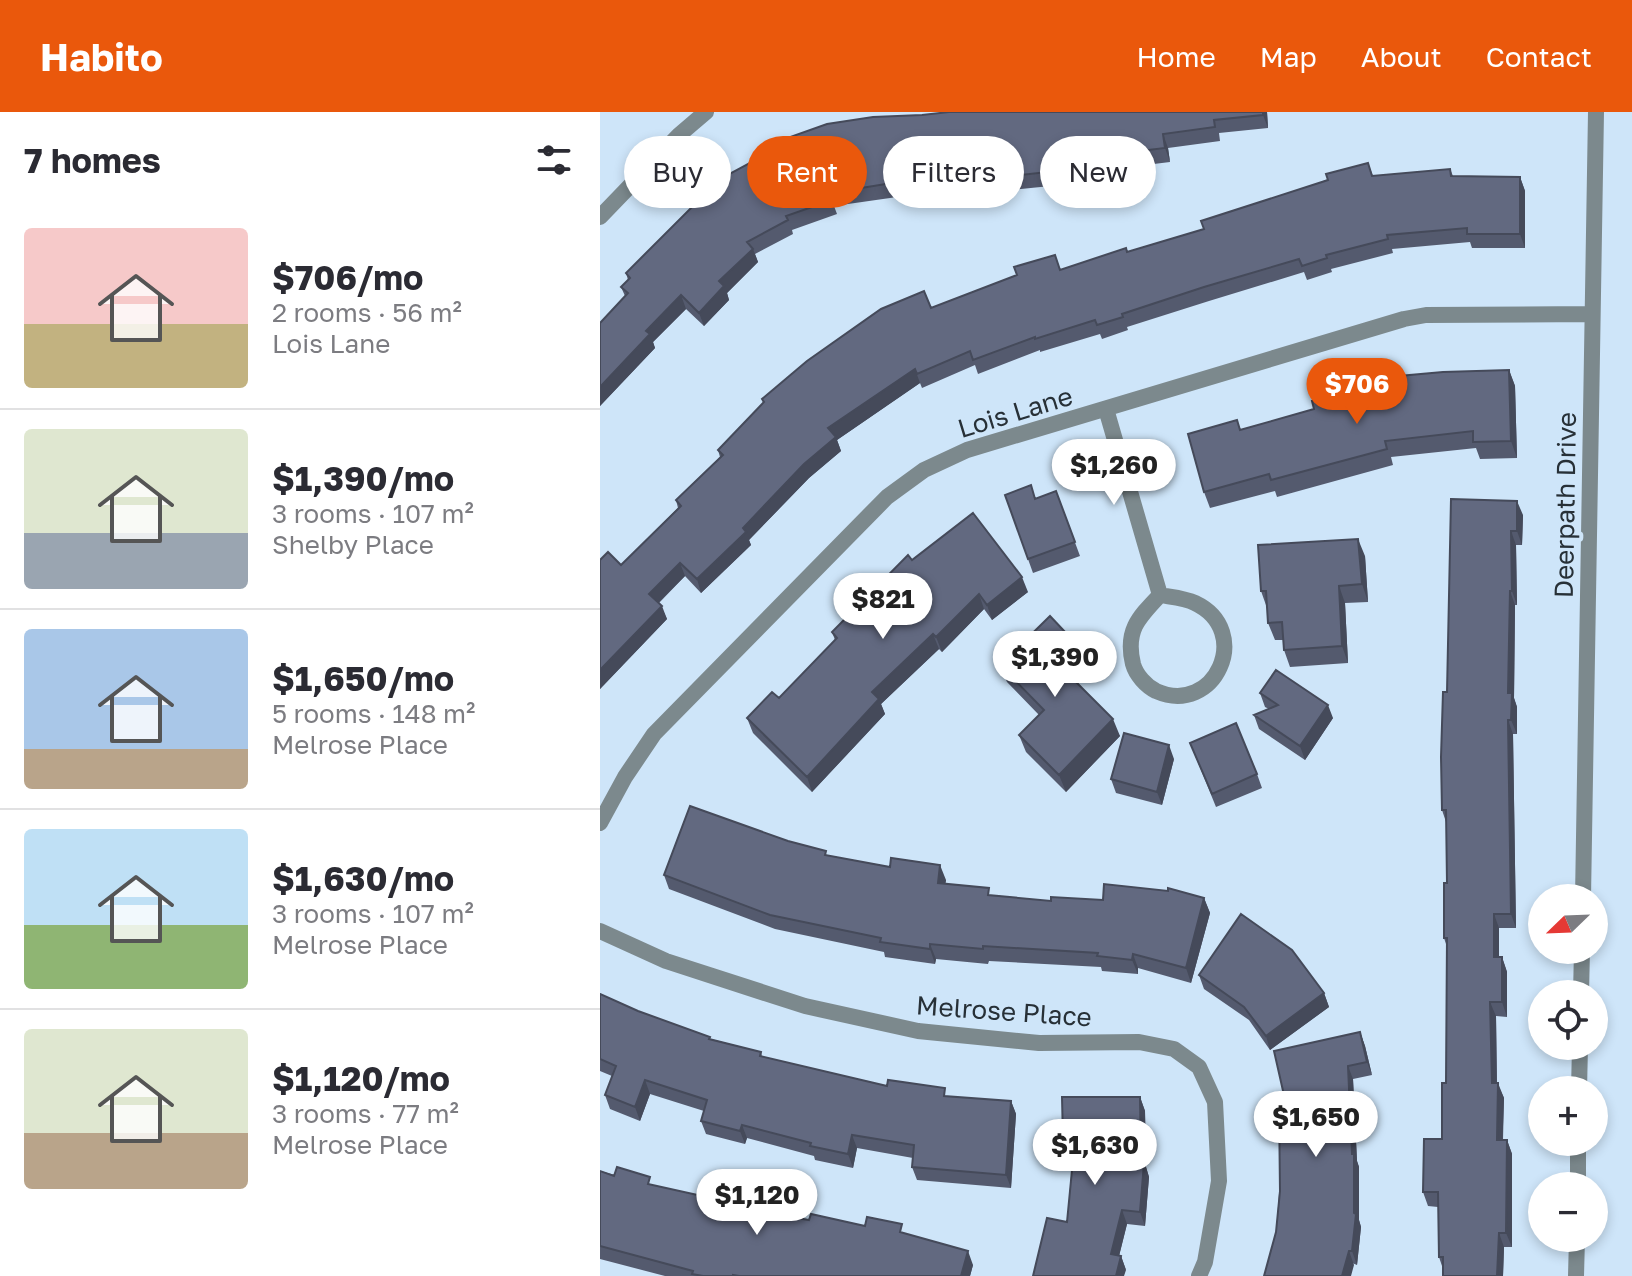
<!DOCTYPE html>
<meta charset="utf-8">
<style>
body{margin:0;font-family:"Golos Text",sans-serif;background:#f2f2f3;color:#2b2b33;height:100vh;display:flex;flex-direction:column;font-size:30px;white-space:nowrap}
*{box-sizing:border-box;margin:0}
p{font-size:26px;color:#7c7c81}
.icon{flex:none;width:44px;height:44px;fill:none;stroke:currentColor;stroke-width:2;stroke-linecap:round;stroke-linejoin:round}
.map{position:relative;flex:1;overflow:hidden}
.drawer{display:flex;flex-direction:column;background:#fff;width:600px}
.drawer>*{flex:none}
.banner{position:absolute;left:24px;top:24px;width:760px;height:72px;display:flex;gap:16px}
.needle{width:52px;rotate:247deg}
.buttons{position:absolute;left:928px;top:772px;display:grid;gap:16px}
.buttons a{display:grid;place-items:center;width:80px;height:80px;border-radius:50%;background:#fff;box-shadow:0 4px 12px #0003;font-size:40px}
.price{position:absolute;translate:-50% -68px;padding:0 18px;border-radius:28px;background:#fff;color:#222;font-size:26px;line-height:52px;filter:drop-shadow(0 2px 4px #0008)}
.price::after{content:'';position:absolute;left:50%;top:48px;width:24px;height:18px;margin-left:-12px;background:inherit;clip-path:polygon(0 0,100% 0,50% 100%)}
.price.active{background:#ea580c;color:#fff}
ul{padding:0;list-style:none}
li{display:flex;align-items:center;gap:24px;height:200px;padding:0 24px}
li+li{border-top:2px solid #e1e1e2}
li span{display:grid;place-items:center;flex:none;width:224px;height:160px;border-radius:8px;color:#555}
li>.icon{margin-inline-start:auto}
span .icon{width:96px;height:96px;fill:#fffc;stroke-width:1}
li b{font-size:34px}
h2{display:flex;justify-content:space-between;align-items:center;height:96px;padding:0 24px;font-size:34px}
.pill{padding:0 28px;border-radius:36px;background:#fff;box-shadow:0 4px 12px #0003;font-size:28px;line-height:72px}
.pill.active{background:#ea580c;color:#fff}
header{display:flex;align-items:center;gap:48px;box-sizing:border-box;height:112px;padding:0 40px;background:#ea580c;color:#fff}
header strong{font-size:38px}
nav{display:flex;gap:44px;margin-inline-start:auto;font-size:28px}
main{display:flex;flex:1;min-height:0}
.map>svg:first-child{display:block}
</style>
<header>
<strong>Habito</strong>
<nav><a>Home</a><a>Map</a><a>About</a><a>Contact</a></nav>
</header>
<main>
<section class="drawer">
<h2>7 homes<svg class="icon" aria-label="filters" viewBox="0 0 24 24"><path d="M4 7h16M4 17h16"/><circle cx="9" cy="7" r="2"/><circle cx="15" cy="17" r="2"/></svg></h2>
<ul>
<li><span style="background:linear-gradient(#f6c9c9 60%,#c2b280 0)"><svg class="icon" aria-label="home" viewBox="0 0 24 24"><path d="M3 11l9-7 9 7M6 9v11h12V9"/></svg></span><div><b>$706/mo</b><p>2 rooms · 56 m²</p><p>Lois Lane</p></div></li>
<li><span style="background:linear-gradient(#dfe7d0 65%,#9aa5b1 0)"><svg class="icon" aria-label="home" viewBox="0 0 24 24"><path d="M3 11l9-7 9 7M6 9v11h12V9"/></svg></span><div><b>$1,390/mo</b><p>3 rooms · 107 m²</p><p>Shelby Place</p></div></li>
<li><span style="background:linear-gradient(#a9c7e8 75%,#b9a48a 0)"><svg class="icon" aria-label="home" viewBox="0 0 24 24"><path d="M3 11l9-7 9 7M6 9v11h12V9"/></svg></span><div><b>$1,650/mo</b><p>5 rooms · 148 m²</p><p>Melrose Place</p></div></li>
<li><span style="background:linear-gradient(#bfe0f5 60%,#8fb573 0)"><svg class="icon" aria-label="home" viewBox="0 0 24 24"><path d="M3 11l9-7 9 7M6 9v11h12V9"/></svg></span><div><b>$1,630/mo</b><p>3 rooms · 107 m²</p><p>Melrose Place</p></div></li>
<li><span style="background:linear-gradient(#dfe7d0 65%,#b9a48a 0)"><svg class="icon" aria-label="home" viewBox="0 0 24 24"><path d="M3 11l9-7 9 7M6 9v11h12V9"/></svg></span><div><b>$1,120/mo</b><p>3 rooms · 77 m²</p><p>Melrose Place</p></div></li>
</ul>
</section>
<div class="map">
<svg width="1032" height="1164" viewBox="0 0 1032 1164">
<rect width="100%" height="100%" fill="#cee5f9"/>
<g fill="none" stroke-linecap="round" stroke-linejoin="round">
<path stroke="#7c898d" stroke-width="16" d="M0,105l79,-82 27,-23
M506,297l54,186
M560,483c11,2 25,3 35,8 59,28 20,114 -39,88 -10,-5 -20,-16 -23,-27 -8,-33 5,-46 27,-69z
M0,711l25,-46 29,-43 233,-237 37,-27 43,-20 437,-131 22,-4 166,-1
M983,786l13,-786
M0,819l66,30 139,45 113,25 121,12 100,-1 35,7 25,18 16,35 4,79 -14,81 -6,14
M981,882l1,-44
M979,978l1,-44
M978,1074v-44
M976,1164l1,-38"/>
</g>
<path fill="#545a6e" d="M667,0l1,16 -49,5 1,8 -52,7 2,14 -49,6v6l-51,6v4l-97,10 1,4 -31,4 -3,-8 -43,3 -63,9 3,8 -45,16 1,4 -38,20 3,8 -31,31 2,7 -25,26 -18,-17 -33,33 2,6 -55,58v-83l25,-27 -4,-9 7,-7 -2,-7 94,-94z
M768,51l5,13 77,-7 3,7 67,1 5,14v57h-53l-2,-6 -78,7 1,4 -62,16 1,3 -25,8 -3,-8 -95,29 -82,26 1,3 -26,9 -2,-5 -60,18v-2l-62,24 -3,-9 -53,23 -2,-5 -83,57 4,11 -32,27 -60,62 2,5 -50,48 -16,-17 -26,27 8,16 -67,70v-129l21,5 57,-57 -2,-8 44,-43 -2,-7 45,-47 -1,-4 169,-91 130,-38 66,-18 77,-23z
M909,258l6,16 2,72 -37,1 -4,-11 -85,9 2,8 -116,32 -2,-6 -65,17 -6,-16 37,-62z
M456,379l24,65 -47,17 -28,-78 30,4z
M851,387l72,16 -1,30h-6l1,60h-2l-1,93 3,9v27h-4l3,194h-17v29h3l5,15v45l-11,-1 1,67 7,15 -1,42h4l5,14v93h-8l-1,29h-60v-7l-4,-12 -1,-50 -10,-1 -5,-14 19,-53 4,-56 1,-136 -3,-9 3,-55 -1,-61 -4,-12 5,-118z
M765,444l3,46 -23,1 3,60 -58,4 -6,-17 -1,-10h-8l-7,-17 -1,-15 -6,-17z
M312,448l116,32 -36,28 -8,-11 -42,43 -3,-3 -58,55 4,10 -73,78 -59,-59 -6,-15 32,-20 56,-58 -3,-8z
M474,540l-6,5 13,24 -4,3 43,52 -54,56 -40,-40 -7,-17 20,-20 -32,-33 -7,-17z
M660,581l73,25 -28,42 -46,-31 -5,-14 15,-6 -4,-2z
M590,631l67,31 5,14 -46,19z
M574,647l-12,46 -46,-12 -5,-14z
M227,743l119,25 -1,4 46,12 60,5 52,-1 65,-9 36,7 6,15 -19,70 -53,-15v6l-36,-3 -1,-4 -112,-6 -1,3 -52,-5 -1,5 -50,-7 -1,-5 -109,-23 -106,-40 -5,-14z
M599,863l125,18 5,14 -59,43 -21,-30 -45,-31z
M0,882l38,17 73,28 50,13 1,5 125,29 60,10 64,5 5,13 -5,74 -94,-8 -5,-13 1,-9 -56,-10 -4,20 -38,-8 -1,-4 -67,-18 -2,6 -39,-10 -5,-13 3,-10 -54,-17 -10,27 -30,-12 -5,-14 7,-19 -12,-5z
M760,920l5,14 7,29 -19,4 4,82 2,6v53l2,7 -4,38 -81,-33 10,-128z
M540,985l5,14 1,56 3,10 -4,49 -18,-2 -8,32h2l5,14 -59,-48 6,-69h-5l-5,-14z
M0,1059l53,14 94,21v3l62,11 96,13 68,32 -3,11h-305l-65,-17z"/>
<path fill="#454a5a" d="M663,0h4l1,16 -5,-13z
M563,22l5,14 2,14 -5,-14z
M920,65l5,14v57l-5,-14z
M153,137l5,13 -31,31 2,7 -25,26 -5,-13 20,-32z
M81,183l5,14 -33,33 2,6 -55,58v-19l46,-56z
M315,257l5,14 -83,57 4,11 -32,27 -60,62 2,5 -50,48 -4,-14 131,-151z
M909,258l6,16 2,72 -6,-17z
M917,389l6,14 -1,30 -5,-14z
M911,419l5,14 1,60 -5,-14z
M758,427l7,17 3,46 -6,-18z
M80,451l5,13 -31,31 -5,-13z
M422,465l6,15 -36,28 -5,-15z
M739,474l6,17 3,60 -6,-17z
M910,479l5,14 -1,93 3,9v27l-6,-14 -3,-27z
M379,482l5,15 -42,43 -6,-15z
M62,494l5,13 -67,70v-19z
M333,522l6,15 -58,55 4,10 -73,78 -5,-15 65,-85z
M467,522l7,18 -11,11 -7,-17z
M474,552l7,17 -9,8 -6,-17z
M728,593l5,13 -28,42 -5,-14z
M513,607l7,17 -54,56 -7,-17z
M908,608l5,14 3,194 -5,-14z
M569,633l5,14 -12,46 -5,-13z
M340,753l6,15 -3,18 -5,-15z
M604,786l6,15 -19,70 -5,-15z
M894,802l5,14v43l-5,-14z
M330,832l6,15 -1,5 -5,-15z
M533,842l5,14v6l-6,-14z
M902,845l5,15v45l-5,-15z
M724,881l5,14 -59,43 -4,-14z
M890,890l6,14 1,81 -5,-14z
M760,920l5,14 7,29 -5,-13z
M748,954l5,13 4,82 2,6v53l2,7 -4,38 -5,-14 2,-38z
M45,968l5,14 -10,27 -5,-14z
M898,971l6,15 -2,56 -5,-14z
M540,985l5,14 1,56 3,10 -4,49 -5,-14z
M411,989l5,13 -5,74 -5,-13z
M142,1013l5,13 -2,6 -5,-13z
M252,1023l5,13 -4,20 -5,-14z
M907,1028l5,14v93l-6,-14z
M522,1098l5,14 -11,44 -5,-14z
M899,1121l5,14 -1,29h-6z
M368,1139l5,14 -3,11h-9z
M749,1139l5,14 -3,11h-9z
M521,1144l5,14 -2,6h-8z"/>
<path fill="#626980" stroke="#454a5a" stroke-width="2" d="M349,0h314v3l-49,5 1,7 -52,7 2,14 -49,6v6l-51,6 1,4 -98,11 1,4 -31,4 -1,-9 -45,3 -62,10 2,7 -46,16 2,4 -41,22 6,7 -34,32 5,5 -25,27 -18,-18 -35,36 4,3 -50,53v-64l28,-30 -7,-6 9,-9 -4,-5 94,-94 58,-31 -2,-6 51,-18 46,-7 49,-2z
M768,51l4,13 78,-7 1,7 69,1v57h-53v-6l-80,7 1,4 -62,16 1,3 -25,8 -3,-7 -95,28 -82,27 1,3 -26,8 -2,-5 -60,19v-2l-62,23 -3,-9 -53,23 -2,-5 -87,59 8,9 -32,27 -61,64 3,4 -49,47 -17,-16 -31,31 13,12 -62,64v-110l8,-8 13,13 60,-59 -5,-6 47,-45 -5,-5 46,-48 -2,-3 45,-38 74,-52 43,-18 7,17 86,-33 -3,-8 41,-12 5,15 66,-22 1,4 77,-23 -3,-8 127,-41 -2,-6z
M909,258l2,71 -38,1v-11l-88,10 2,8 -116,31 -2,-6 -65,18 -16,-58 49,-14 3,10 74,-21 -2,-8 76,-21v-3l55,-5z
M431,373l4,14 21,-8 19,51 -47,17 -23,-64z
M851,387l66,2v30h-6l1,60h-2l-2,102h4l-1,27h-3l3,194h-17v43h8v45h-12l2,81h6l-1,57h10l-1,93h-7l-2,43h-54v-19h-4l-1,-65h-15l1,-53h18v-56h4l1,-145h-3v-55h3l-1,-73h-4l-1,-53 2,-65h4z
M373,401l49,64 -35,28 -8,-11 -43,43 -3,-3 -61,58 7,7 -72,78 -60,-59 25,-26 7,6 58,-60 -5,-6 76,-77 4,5z
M758,427l4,45 -23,2 3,60 -58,4 -2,-28 -14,1 -2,-32h-5l-3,-46z
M450,504l17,18 -11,12 18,18 -8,8 47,47 -54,56 -40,-40 25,-25 -44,-45z
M676,558l52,35 -28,41 -46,-31 24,-10 -18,-12z
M636,611l21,51 -45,20 -22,-51z
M524,621l45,12 -12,47 -46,-13z
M90,694l98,35 38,10 -1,4 65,12 1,-9 49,7 -2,18 51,5 -1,7 63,6v-4l52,3 1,-16 64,7v-3l36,10 -18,70 -53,-14 -1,6 -35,-4 1,-3 -115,-7v3l-53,-5v5l-50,-7 1,-4 -111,-23 -106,-40z
M641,802l51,36 32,43 -58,43 -22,-29 -45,-32z
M0,882l38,17 72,26 -1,2 52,13 -1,4 127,30 1,-6 57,8 -1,8 67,5 -5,74 -94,-8 2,-22 -62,-10 -4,19 -38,-8 1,-3 -69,-18 -2,6 -39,-10 6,-21 -62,-20 -10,27 -30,-12 11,-29 -16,-7z
M760,920l7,30 -19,4 4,88h2v59l2,1 -4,37h-3l-7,25h-78l12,-44 4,-41 -1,-87h7l-12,-53z
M462,985h78l1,66h3l-4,49 -18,-2 -11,44 10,2 -5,20h-83l14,-58 20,4 8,-83h-12z
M17,1055l33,10 -2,7 99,22 -1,3 63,11 2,-6 54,12 2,-9 35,7 -2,8 68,19 -7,25h-222l-6,-1v1h-30l-11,-2 1,-3 -93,-25v-75l14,5z"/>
<g text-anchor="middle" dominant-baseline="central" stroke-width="8" stroke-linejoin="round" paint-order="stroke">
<g font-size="26" fill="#273037" stroke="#cee5f9">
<text transform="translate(415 300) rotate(-17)">Lois Lane</text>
<text transform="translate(965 393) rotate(-89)">Deerpath Drive</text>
<text transform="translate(404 899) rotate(4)">Melrose Place</text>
</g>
</g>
</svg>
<div class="buttons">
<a><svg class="needle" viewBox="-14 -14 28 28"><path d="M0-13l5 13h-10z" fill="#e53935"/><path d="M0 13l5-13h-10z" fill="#7c7c81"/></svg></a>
<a><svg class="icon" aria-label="locate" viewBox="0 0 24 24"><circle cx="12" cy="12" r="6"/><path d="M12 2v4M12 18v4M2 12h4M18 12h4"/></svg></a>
<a>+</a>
<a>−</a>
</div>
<b class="price active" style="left:757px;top:314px">$706</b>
<b class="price" style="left:514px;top:395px">$1,260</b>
<b class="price" style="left:283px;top:529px">$821</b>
<b class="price" style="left:455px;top:587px">$1,390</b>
<b class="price" style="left:716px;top:1047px">$1,650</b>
<b class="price" style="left:495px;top:1075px">$1,630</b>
<b class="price" style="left:157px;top:1125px">$1,120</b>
<div class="banner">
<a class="pill">Buy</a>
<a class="pill active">Rent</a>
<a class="pill">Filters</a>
<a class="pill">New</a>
</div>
</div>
</main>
